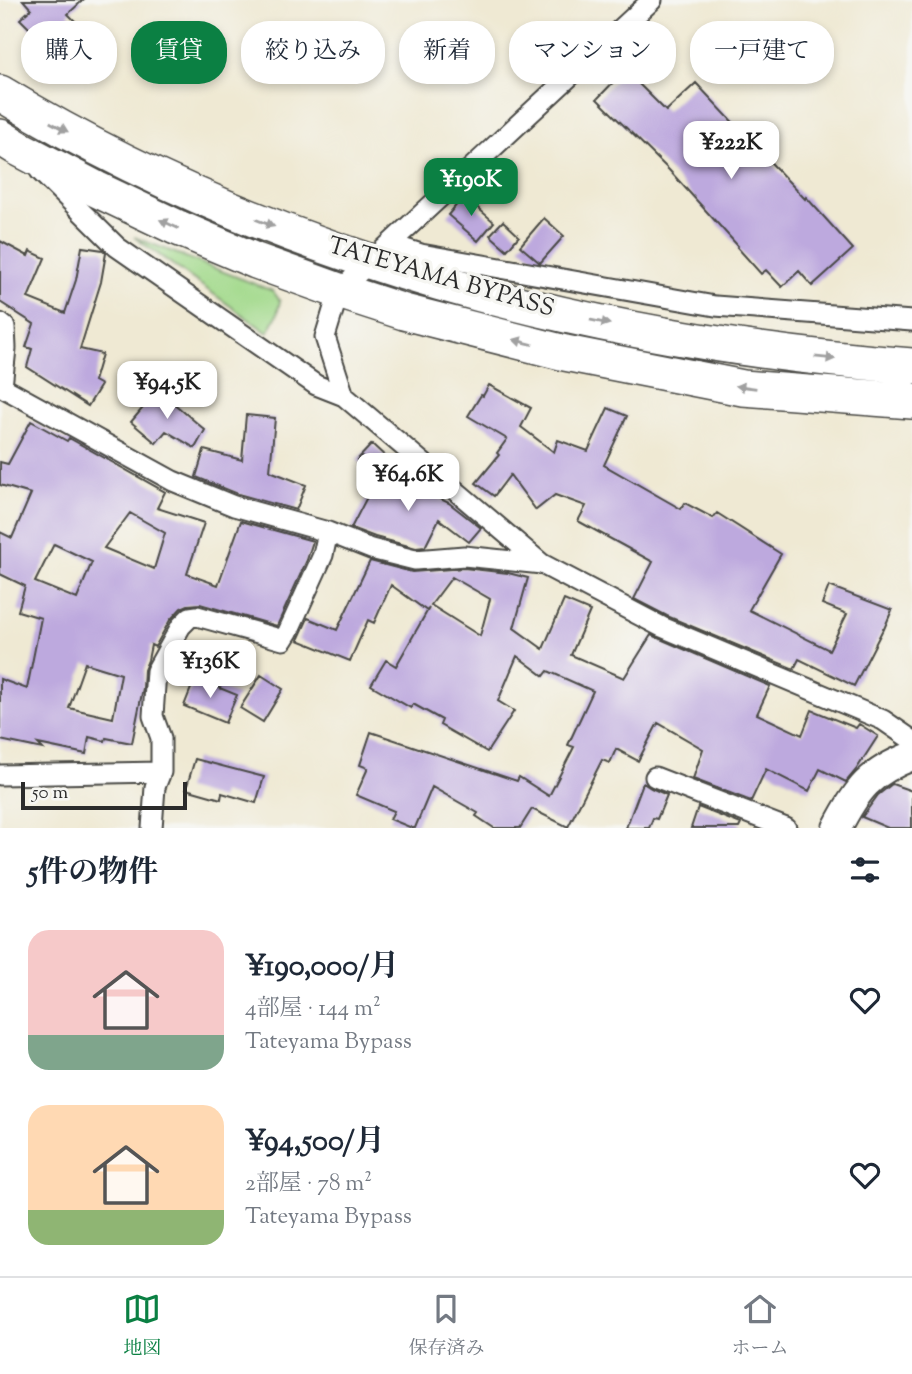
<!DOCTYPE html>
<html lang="ja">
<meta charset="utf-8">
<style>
body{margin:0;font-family:"Sorts Mill Goudy","Noto Serif JP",serif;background:#f2f2f3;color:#1f2937;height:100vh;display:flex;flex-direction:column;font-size:26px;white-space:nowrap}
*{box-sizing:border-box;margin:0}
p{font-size:23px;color:#747a83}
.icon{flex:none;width:38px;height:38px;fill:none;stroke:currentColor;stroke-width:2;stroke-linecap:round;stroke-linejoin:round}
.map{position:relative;height:828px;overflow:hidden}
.panel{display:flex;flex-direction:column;background:#fff;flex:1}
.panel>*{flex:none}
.guide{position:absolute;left:21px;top:21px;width:872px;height:63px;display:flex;gap:14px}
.scale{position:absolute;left:21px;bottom:18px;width:166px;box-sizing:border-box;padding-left:7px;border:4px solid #2b2b2b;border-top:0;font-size:19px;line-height:24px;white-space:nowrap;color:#2b2b2b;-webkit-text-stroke:5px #f6f6f2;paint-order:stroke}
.price{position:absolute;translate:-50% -60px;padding:0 16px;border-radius:14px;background:#fff;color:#222;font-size:23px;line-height:46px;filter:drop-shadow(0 2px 4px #0008)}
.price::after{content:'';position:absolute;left:50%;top:42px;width:21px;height:16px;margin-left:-10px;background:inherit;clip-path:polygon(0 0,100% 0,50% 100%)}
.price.current{background:#0b8043;color:#fff}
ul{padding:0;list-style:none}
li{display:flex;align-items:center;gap:21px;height:175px;padding:0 28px}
li span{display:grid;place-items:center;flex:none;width:196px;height:140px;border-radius:21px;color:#555}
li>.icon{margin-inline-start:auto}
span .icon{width:84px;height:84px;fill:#fffc;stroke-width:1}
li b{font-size:30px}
h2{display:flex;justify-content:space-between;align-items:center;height:84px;padding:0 28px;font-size:30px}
.chip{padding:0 24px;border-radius:28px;background:#fff;box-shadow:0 4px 10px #0003;font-size:24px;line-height:63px}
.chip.current{background:#0b8043;color:#fff}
.tab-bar{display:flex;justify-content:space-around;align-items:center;height:98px;border-top:2px solid #e0e1e3;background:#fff;font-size:19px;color:#747a83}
.tab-bar a{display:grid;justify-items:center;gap:4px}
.tab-bar .current{color:#0b8043}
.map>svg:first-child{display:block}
</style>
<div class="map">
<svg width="912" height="828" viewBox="0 0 912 828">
<rect width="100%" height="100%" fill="#f6f6f2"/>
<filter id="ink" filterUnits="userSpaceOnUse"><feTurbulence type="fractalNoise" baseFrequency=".0143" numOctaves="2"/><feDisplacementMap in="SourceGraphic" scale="14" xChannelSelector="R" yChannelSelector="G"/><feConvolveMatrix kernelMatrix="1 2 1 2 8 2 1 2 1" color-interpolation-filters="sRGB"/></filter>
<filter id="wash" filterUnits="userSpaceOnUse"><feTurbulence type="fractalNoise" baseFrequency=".00686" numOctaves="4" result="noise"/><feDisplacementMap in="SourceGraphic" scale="28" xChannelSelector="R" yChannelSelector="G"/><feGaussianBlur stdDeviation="1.57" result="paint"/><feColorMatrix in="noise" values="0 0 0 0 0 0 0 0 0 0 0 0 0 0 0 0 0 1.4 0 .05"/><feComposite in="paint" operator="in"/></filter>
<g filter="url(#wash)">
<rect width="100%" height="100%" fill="#efe9d3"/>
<path fill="#a1d98a" stroke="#66825a" stroke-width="2" d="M134,237l139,54 7,10 -3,14 -9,18z"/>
<g id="blocks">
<path fill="#bda9de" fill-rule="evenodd" d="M23,0h60l-15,14 20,20 -27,26 -41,-41 11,-10z
M625,70l41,41 30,-28 109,116 1,-2 47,52 -41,37 -13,-15 -17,16 -16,-17 -5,4 -24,-27 1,-1 -69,-76 -72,-71z
M464,196l30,26 -16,19 -30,-26z
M544,218l20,18 -24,27 -20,-17z
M503,221l16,15 -12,14 -17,-15z
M0,241l28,15 2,-5 15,7 -17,40 37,15 11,-33 6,-33 21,3 3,3 -5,29 -21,67 22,5 -8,27 7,4 -13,21 -61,-39 5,-18 -6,-2 8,-23 -34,-22z
M489,385l42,23 -10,19 33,25 4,-12 30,11 20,-43 19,8 -23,49 77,44 4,-6 28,15 4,-5 64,41 -32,56 80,40 18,-36 -25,-10 7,-18 63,24 -8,19h-1l-29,57 -55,-27 -5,10 -127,-53 -33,-17 19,-37 -75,-41 8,-15 -31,-11 -19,15 -26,-35 -16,21 -18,-13 23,-28 -2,-2 10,-14 -39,-23 13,-21 2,1z
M158,390l47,40 -10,18 -29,-17 -10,12 -25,-21z
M246,415l29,3 -5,53 36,14 -10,25 -58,-16 -42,-17 8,-27 38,10z
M31,421l36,20 2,-3 96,54 -8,16 47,15 -17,51 31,11 23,-64 72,20 -6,19 -30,66 -77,-22 -12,1 -7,3 -11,12 -15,27 -4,-2 -3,15 -4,10 -1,18 -11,55 -26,-5 -1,3 -16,-4 -3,17 -48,-10 5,5 -43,-9v-61l27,10 14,-71 -23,-7 7,-25 -25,-12v-42l12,6 19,-44 -31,-9v-23l8,2zM130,513l35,20 -11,36 -50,-21zM54,544l38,18 -15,37 -42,-17zM85,663l36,11 -8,44 -44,-10z
M372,444l15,14 -15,16 -15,-14z
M383,466l26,14 -2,3 42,20 32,25 -12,14 -30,-23 -14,28 -9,1 -41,-11 -24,-9z
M370,561l42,11 52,-4 44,5 20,5 -14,50 29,21 21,-49 26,11 -19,44 53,23 27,-43 119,51 -13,28 45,21 10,-25 44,18 3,-4 19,12 -22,34 -10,12 -26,-13 -11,22 -43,-22 -15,32 -58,-22 10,-30 -45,-26 -20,38 -22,-12 -6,14 -8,-3 -34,67 -36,-18 -12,19h-26l-18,-12 2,-3 -46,-26 -17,41h-3l-22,-9 4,-8 -38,-16 12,-27 -8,-3 11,-33 146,49 2,-4 30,19 25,-49 -6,-2 25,-54 -45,-20 -4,5 -27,-20 -19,45 16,10 -27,41 -47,-27 2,-5 -29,-16 -2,4 -40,-23 15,-25 10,6 33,-58 -2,3 -36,-26 -17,38 -6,-3 -18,41 -52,-21 10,-22 29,12zM452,577l38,22 -10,37 -49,-31z
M261,675l22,14 -20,33 -23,-14z
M195,678l42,17 -12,28 -41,-17z
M195,759l69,18 -8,26 -34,-10 -1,6 -35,-10z
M643,783l8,5 16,7 -10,24 -4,-1 -4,10h-23z
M892,784l20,7v37h-24l-26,-11 16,-22z
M698,807l43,17 -2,4h-48z"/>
</g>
</g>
<g filter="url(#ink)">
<use href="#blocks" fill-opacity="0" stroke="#484844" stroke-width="2"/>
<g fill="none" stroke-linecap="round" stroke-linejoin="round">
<g stroke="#484844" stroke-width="23">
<path id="street" d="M652,0l-313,291 -14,46 19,59 198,168 120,63 221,93 29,20
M40,171l77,76 199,138 28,11
M390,244l31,10 294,52 197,15
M0,323l5,4 1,21 -4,39 171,94 61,25 94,26 43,17 44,11 49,-4 78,8
M0,775l161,-3
M655,777l131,51
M152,828l3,-41 6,-15v-34l-8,-22 3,-45 25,-45 9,-9 7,-1 86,24 5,-8 35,-77 5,-23"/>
</g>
<g stroke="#484844" stroke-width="32">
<path id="secondary" d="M837,828c20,-39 33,-56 75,-72"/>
</g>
<g stroke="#484844" stroke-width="38">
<path id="highway" d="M0,93c274,166 594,249 912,273
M0,137l18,11 78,41 80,38 80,34 83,30 65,21 161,41 178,35 169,13"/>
</g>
<use href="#street" stroke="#fff" stroke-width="19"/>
<use href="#secondary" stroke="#fff" stroke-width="28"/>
<use href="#highway" stroke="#fff" stroke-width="35"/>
</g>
<defs><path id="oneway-solid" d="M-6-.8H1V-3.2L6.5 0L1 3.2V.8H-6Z" transform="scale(1.75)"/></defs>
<g fill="#a0a0a0">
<use href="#oneway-solid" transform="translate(59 127) rotate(28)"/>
<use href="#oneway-solid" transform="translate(265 223) rotate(21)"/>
<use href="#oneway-solid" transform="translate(169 224) rotate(-155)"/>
<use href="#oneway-solid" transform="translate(600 322) rotate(12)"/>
<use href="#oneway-solid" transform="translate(523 342) rotate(-166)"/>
<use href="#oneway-solid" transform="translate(825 358) rotate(6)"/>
<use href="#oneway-solid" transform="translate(746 387) rotate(-172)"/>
</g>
</g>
<g text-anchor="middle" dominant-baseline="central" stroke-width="7" stroke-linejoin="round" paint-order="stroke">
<g font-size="24" fill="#2b2b2b" stroke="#f6f6f2">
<text transform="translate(441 278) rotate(16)">TATEYAMA BYPASS</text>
</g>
</g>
</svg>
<div class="scale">50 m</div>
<b class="price" style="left:731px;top:181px">¥222K</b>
<b class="price current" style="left:471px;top:218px">¥190K</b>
<b class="price" style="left:167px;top:421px">¥94.5K</b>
<b class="price" style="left:408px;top:513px">¥64.6K</b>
<b class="price" style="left:210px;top:700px">¥136K</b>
<div class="guide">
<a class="chip">購入</a>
<a class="chip current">賃貸</a>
<a class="chip">絞り込み</a>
<a class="chip">新着</a>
<a class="chip">マンション</a>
<a class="chip">一戸建て</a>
</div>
</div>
<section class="panel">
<h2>5件の物件<svg class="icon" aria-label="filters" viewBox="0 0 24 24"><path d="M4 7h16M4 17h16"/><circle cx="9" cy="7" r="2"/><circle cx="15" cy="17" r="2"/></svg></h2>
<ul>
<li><span style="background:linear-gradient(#f6c9c9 75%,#7fa58c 0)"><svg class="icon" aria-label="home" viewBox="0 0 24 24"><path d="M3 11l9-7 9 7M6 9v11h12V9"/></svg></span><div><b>¥190,000/月</b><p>4部屋 · 144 m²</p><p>Tateyama Bypass</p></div><svg class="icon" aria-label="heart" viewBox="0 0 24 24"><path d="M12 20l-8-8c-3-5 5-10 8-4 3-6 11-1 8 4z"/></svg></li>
<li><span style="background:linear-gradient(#ffd9b3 75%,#8fb573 0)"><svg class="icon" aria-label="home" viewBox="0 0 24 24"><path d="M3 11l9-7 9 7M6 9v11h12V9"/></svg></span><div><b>¥94,500/月</b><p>2部屋 · 78 m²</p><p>Tateyama Bypass</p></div><svg class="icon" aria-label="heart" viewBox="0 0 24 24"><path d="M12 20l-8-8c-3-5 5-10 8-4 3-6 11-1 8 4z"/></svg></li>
</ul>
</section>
<nav class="tab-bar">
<a class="current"><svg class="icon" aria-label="map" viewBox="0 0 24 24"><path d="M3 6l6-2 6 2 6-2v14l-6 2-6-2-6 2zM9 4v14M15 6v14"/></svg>地図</a>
<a><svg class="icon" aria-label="saved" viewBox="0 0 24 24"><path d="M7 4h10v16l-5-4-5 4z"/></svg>保存済み</a>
<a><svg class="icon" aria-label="home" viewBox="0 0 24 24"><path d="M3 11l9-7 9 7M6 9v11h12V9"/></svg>ホーム</a>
</nav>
